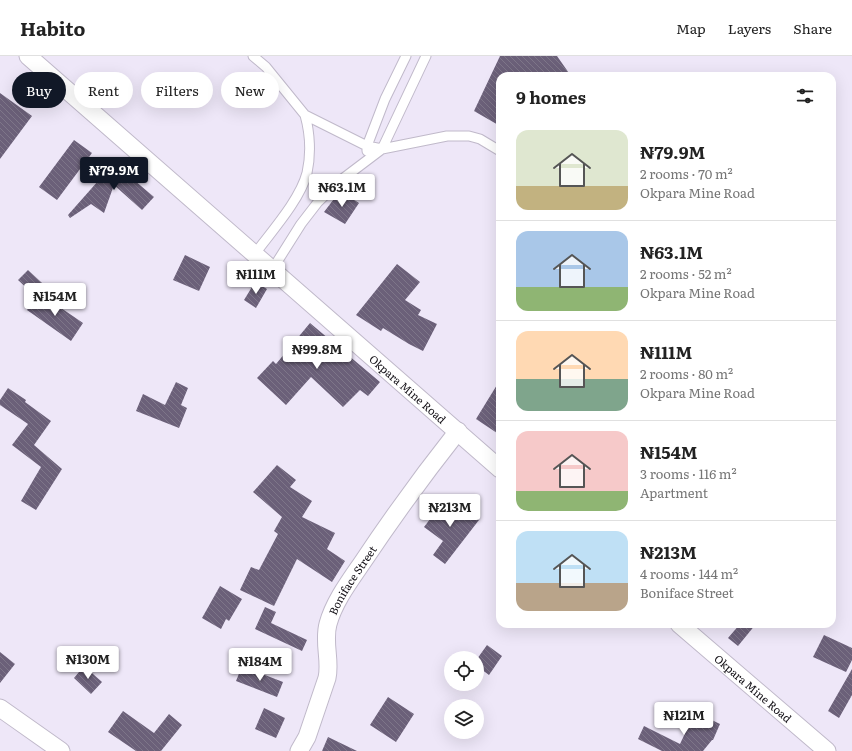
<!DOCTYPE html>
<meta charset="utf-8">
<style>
body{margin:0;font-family:Literata,serif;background:#f6f6f6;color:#222;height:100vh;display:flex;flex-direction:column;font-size:15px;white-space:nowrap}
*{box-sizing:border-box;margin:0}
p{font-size:13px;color:#767676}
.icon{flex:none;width:22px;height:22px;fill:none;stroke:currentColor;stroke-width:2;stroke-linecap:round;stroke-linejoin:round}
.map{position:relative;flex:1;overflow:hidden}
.panel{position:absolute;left:496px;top:16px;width:340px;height:556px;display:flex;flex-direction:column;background:#fff;border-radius:12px;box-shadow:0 4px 16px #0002}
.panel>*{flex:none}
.guide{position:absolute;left:12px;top:16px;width:380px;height:36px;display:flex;gap:8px}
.fabs{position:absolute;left:444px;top:595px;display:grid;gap:8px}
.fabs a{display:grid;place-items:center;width:40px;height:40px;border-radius:50%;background:#fff;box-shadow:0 4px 16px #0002;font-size:20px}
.price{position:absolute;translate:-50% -34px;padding:0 9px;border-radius:4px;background:#fff;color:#222;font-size:13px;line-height:26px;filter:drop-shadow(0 1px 2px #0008)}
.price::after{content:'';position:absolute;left:50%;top:24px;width:12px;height:9px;margin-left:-6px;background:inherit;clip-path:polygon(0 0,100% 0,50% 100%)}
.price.active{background:#111827;color:#fff}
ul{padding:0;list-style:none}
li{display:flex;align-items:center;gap:12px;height:100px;padding:0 20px}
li+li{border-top:1px solid #e0e0e0}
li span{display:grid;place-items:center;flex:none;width:112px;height:80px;border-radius:12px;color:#555}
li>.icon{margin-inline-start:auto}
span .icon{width:48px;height:48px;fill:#fffc;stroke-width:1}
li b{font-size:17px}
h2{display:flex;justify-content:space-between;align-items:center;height:48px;padding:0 20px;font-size:17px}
.pill{padding:0 14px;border-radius:18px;background:#fff;box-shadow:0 4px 16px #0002;font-size:14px;line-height:36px}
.pill.active{background:#111827;color:#fff}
header{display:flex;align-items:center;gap:24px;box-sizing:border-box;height:56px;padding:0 20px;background:#fff;border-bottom:1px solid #e0e0e0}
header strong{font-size:19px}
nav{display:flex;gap:22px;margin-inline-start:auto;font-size:14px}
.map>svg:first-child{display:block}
</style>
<header>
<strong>Habito</strong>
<nav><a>Map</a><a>Layers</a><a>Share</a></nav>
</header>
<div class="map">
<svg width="852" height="695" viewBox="0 0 852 695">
<defs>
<pattern id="building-back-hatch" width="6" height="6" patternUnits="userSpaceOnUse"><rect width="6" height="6" fill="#6b6079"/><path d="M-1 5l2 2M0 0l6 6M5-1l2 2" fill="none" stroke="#7e7689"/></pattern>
</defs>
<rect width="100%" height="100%" fill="#eee7f8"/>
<path fill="url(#building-back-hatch)" d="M500,0h57l14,20h-71v50l-26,-15z
M0,37l32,23 -32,43z
M74,84l18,13 -35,47 -18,-13z
M114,107l40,34 -12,13 -28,-25 -10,28 -13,-9 -21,14 -2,-3z
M340,135l19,12 -14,21 -21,-12z
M185,199l25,12 -11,24 -26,-11z
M397,208l23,18 -15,18 16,10 -3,5 19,9 -14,27 -14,-7 -26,-16 -2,3 -25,-16z
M28,214l14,13 -10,10 -14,-13z
M255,226l12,7 -11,19 -12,-8z
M39,237l44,30 -12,18 -44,-31z
M310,267l70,59 -12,14 -8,-6 -17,17 -32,-30 -25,28 -29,-27 16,-17 3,3z
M500,324v55l-24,-16z
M176,326l12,6 -7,17 6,3 -8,20 -43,-17 7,-17 22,11z
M8,332l18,12 -1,2 26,19 -17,24 28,24 -26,41 -15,-9 20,-34 -29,-22 16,-21 -28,-19v-5z
M277,409l19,15 -6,7 22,14 -10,16 33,16 -8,16 18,12 -13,21 -35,-23 -23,47 -34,-16 11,-23 8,3 19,-36 -4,-3 8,-14 -29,-25z
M447,441l32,23 -34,44 -12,-9 10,-14 -19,-14z
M220,530l22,13 -13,22 -3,-2 -5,10 -19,-11z
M265,551l11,5 -5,11 36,17 -5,11 -47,-22z
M740,568h16l-18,22 -10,-8z
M824,579l28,13v12l-6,12 -33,-15z
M487,589l15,11 -13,19 -12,-9v-7z
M0,596l15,12 -15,19z
M84,610l18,16 -11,12 -17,-16z
M242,610l41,16 -6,15 -41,-16z
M852,613v26l-13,23 -11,-7z
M388,641l26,17 -18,28 -26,-17z
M264,652l21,10 -9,20 -21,-9z
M123,655l31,22 15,-19 13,11 -21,26h-25l-28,-19z
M695,656l25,12 -7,16h-1l-9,11h-41l-24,-12 6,-13 36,18z
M328,681l29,14h-35z"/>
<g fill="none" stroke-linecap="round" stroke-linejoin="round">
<g stroke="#c0b9ca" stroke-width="11">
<path id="service" d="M253,0l13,11 39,48 62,31 15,3 65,-13h22l11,3 20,12
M367,95v-5l18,-47 21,-43
M254,199c17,-23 46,-55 53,-82 4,-18 3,-40 -2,-58
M272,214l29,-46 17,-22 23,-22 41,-31 44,-93"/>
</g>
<g stroke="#c0b9ca" stroke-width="19">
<g id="minor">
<path id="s1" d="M28,0l472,413"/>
<path id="s2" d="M679,568l148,127"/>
<path d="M0,652l61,43"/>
<path id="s3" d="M299,695l8,-14 20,-59c4,-17 -4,-36 1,-54 6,-22 21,-42 34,-61 30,-45 62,-89 96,-132"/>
</g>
</g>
<use href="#service" stroke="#fff" stroke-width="9"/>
<use href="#minor" stroke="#fff" stroke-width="17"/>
</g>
<g text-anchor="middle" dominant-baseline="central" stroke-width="4" stroke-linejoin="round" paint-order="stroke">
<g font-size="11" fill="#131016" stroke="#fff">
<text stroke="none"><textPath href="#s1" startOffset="505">Okpara Mine Road</textPath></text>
<text stroke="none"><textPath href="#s3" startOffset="183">Boniface Street</textPath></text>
<text stroke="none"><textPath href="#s2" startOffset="98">Okpara Mine Road</textPath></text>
</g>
</g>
</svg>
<div class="fabs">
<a><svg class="icon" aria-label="locate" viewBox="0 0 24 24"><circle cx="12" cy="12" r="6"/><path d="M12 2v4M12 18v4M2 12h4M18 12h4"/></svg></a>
<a><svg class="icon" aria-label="layers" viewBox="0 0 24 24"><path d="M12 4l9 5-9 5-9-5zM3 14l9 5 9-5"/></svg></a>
</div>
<b class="price active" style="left:114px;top:135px">₦79.9M</b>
<b class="price" style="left:342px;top:152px">₦63.1M</b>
<b class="price" style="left:256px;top:239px">₦111M</b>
<b class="price" style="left:55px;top:261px">₦154M</b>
<b class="price" style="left:317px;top:314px">₦99.8M</b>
<b class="price" style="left:450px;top:472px">₦213M</b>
<b class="price" style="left:88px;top:624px">₦130M</b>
<b class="price" style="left:260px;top:626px">₦184M</b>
<b class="price" style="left:684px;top:680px">₦121M</b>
<div class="guide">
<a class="pill active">Buy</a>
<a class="pill">Rent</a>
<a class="pill">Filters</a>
<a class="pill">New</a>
</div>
<section class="panel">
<h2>9 homes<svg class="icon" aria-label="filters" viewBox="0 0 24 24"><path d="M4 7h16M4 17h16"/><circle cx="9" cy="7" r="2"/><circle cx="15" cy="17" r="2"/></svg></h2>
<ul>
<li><span style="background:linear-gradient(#dfe7d0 70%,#c2b280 0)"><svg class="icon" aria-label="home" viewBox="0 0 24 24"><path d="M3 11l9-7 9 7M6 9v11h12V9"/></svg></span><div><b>₦79.9M</b><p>2 rooms · 70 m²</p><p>Okpara Mine Road</p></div></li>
<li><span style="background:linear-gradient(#a9c7e8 70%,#8fb573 0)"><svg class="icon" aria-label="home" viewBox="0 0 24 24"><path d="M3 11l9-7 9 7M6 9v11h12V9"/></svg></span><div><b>₦63.1M</b><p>2 rooms · 52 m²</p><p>Okpara Mine Road</p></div></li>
<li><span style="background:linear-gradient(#ffd9b3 60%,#7fa58c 0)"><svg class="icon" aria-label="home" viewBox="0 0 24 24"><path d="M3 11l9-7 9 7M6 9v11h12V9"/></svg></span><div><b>₦111M</b><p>2 rooms · 80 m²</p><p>Okpara Mine Road</p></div></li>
<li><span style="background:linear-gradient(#f6c9c9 75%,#8fb573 0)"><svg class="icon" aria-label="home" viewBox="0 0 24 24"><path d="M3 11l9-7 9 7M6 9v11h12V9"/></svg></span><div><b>₦154M</b><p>3 rooms · 116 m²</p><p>Apartment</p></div></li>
<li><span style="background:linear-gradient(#bfe0f5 65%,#b9a48a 0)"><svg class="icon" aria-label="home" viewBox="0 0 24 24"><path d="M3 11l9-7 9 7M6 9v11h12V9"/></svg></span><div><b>₦213M</b><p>4 rooms · 144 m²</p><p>Boniface Street</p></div></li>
</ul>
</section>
</div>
